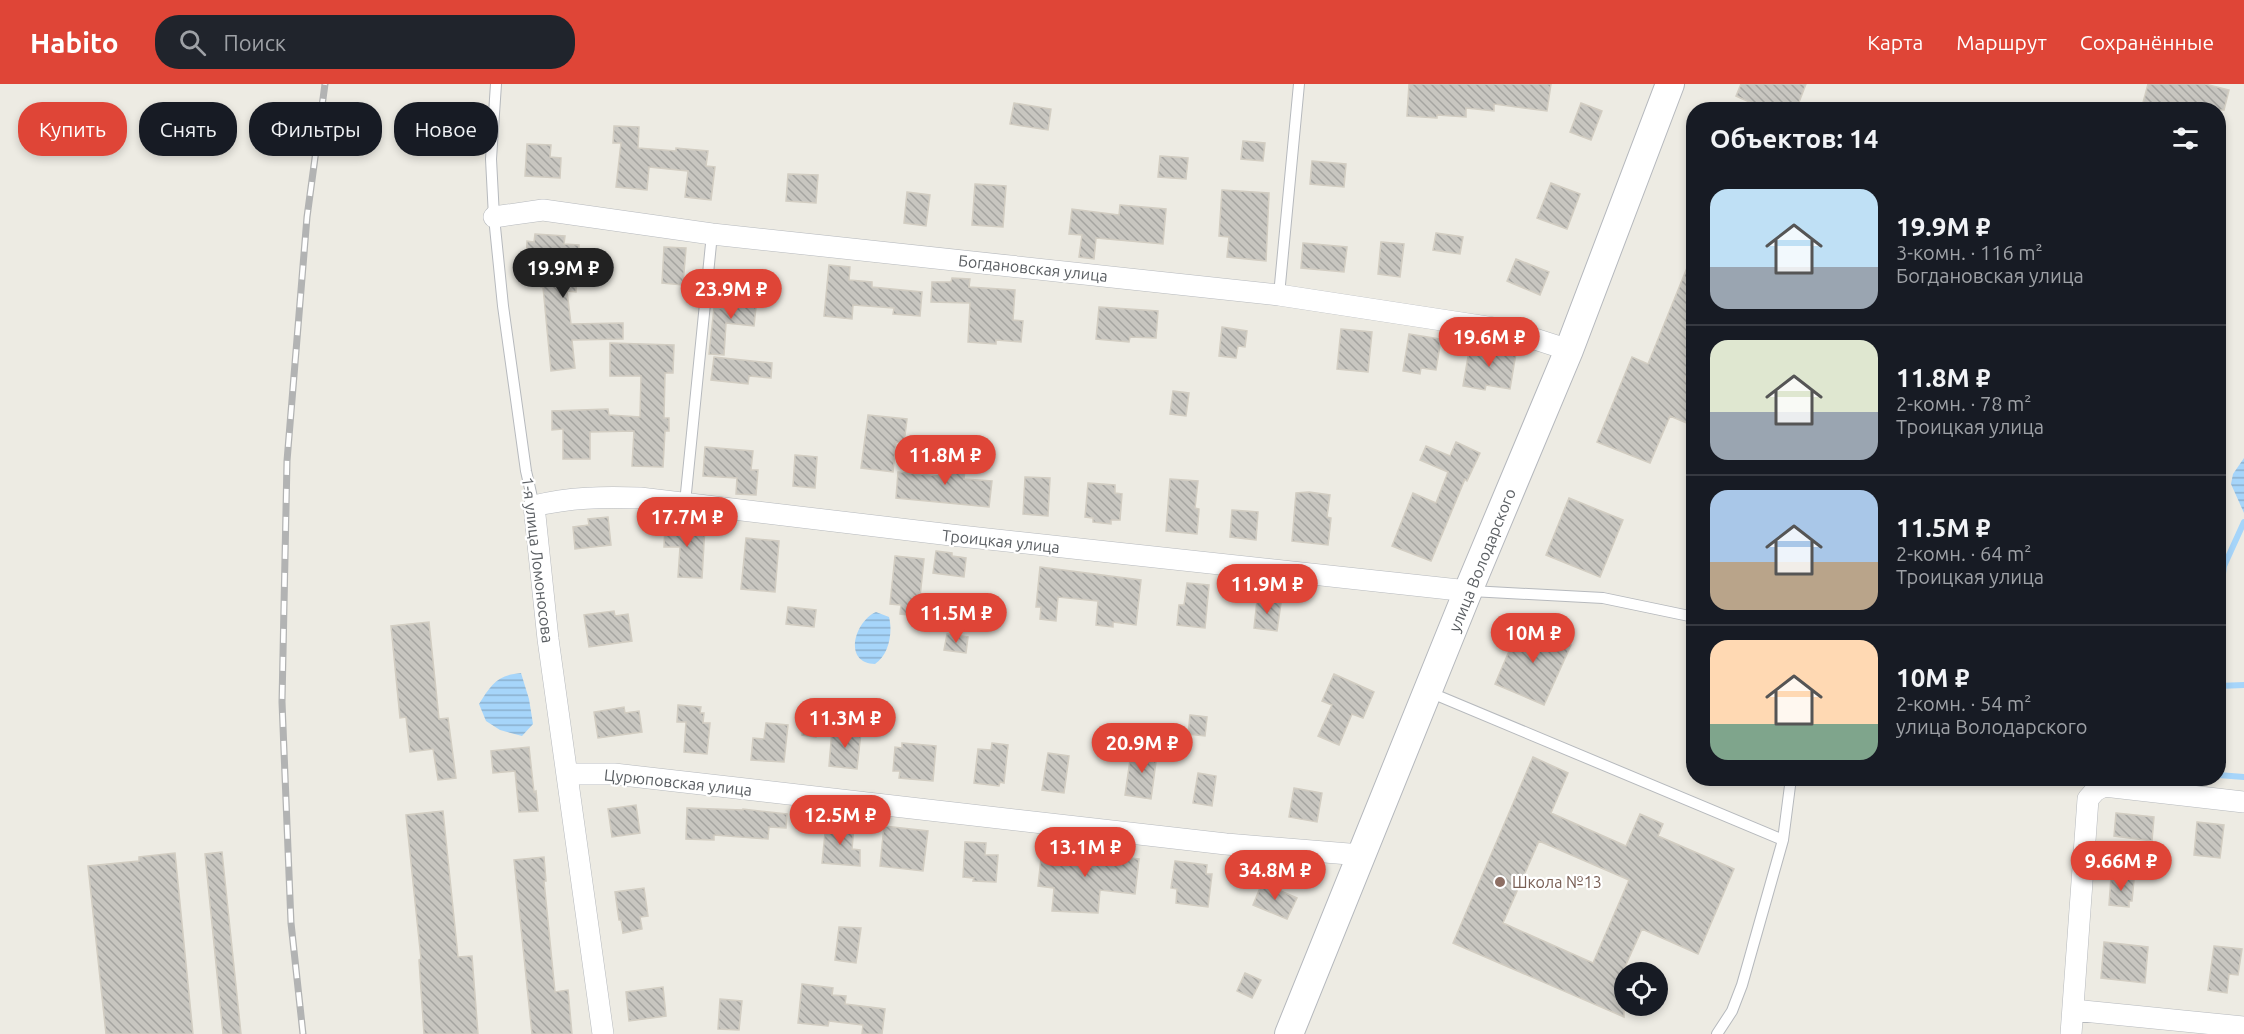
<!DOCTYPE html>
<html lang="ru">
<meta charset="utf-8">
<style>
body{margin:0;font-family:Ubuntu,sans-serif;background:#20242c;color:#f1f3f6;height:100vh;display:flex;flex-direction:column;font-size:22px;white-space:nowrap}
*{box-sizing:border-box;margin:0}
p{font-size:20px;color:#9ea1a6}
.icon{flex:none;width:33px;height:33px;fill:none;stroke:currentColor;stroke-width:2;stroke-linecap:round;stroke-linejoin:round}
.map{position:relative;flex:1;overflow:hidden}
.drawer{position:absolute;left:1686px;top:18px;width:540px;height:684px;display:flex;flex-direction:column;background:#171b24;border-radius:24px;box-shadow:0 3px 9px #0003}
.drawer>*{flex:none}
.top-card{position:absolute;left:18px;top:18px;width:570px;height:54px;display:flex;gap:12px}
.buttons{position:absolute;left:1614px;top:878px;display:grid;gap:12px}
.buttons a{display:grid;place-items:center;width:54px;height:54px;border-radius:50%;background:#171b24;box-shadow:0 3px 9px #0003;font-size:30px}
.price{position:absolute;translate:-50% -51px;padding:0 14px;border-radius:21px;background:#df4537;color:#fff;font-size:20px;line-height:39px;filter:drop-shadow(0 2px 3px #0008)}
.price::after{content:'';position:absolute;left:50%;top:36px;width:18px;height:14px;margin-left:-9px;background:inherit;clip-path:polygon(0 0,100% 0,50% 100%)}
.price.on{background:#222;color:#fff}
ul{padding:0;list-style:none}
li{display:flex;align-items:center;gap:18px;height:150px;padding:0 24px}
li+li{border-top:2px solid #363941}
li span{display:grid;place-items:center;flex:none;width:168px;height:120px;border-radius:18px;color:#555}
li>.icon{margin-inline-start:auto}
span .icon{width:72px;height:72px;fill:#fffc;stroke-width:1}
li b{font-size:26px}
h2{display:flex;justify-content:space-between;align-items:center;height:72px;padding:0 24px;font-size:26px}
.pill{padding:0 21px;border-radius:24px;background:#171b24;box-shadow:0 3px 9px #0003;font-size:21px;line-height:54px}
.pill.on{background:#df4537;color:#fff}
header{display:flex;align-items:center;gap:36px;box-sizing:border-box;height:84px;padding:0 30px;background:#df4537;color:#fff}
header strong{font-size:28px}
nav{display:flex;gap:33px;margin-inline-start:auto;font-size:21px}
.search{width:420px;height:54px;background:#20242c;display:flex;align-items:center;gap:15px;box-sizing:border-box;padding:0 21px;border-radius:24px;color:#9ea1a6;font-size:22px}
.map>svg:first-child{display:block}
</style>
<header>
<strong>Habito</strong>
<div class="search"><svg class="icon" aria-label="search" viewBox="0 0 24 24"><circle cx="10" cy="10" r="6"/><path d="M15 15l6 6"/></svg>Поиск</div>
<nav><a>Карта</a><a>Маршрут</a><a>Сохранённые</a></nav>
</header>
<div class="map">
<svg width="2244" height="950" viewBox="0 0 2244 950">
<defs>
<pattern id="water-rules" width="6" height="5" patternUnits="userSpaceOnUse" patternTransform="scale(1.5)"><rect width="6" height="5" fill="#a6d5fa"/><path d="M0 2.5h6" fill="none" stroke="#8ab0ce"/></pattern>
<pattern id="building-back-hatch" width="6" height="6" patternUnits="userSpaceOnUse" patternTransform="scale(1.5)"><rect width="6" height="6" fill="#c8c6c0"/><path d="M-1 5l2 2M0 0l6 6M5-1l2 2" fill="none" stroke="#a5a4a0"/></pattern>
</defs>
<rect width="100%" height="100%" fill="#edebe3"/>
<path fill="url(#water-rules)" d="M2244,374v55l-13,-29 2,-10z
M876,528l13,5c4,15 0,38 -14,47 -33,-1 -20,-43 1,-52z
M521,589l8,26 4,25 -11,12 -22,-6 -14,-9 -7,-17c12,-19 18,-29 42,-31z"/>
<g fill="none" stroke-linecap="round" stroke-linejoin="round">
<path stroke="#a6d5fa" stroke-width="6" d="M2218,527l6,-45 20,-44
M2218,602l26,-1
M2218,691l26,2"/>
</g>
<path fill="url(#building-back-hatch)" stroke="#d2cdc2" stroke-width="1.5" fill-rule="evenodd" d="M1409,0h142l-4,27 -53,-7v7l-28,-3v9l-29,-2v3l-30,-2z
M1741,0h65l-10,26h-44l2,-6 -18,-8z
M2148,0h57l24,6 -5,20h-83z
M1014,19l37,6 -3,21 -38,-6z
M1581,19l21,8 -11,29 -21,-8z
M614,42l25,1 -1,21 38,3v-3l32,3 -2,15 9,1 -4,33 -26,-3 3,-26 -39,-4 -2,23 -31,-3 5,-44h-8z
M1243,57l22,2 -2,18 -22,-2z
M527,60l24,1 -1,12 11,1 -1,20 -35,-2z
M1160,72l28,2 -2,21 -28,-2z
M1312,77l34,3 -2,23 -34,-3z
M788,90l30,1 -2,28 -30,-2z
M1551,99l29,11 -13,35 -30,-11z
M975,100l31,2 -3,41 -31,-2z
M1222,106l47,3 -3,68 -39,-4 2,-20 -10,-1z
M907,108l23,3 -4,31 -22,-3z
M1120,121l46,4 -3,35 -67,-6 -2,21 -15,-2 3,-22 -13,-1 3,-25 47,6z
M1436,149l27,4 -3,17 -27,-4z
M535,150l30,2 -1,8 15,1 -3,47 -9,-1 4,33 52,-1v16l-51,1 3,28 -24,3 -8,-84h-2l2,-21 -17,-1 1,-24 7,1z
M1381,158l23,2 -4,33 -22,-3z
M1303,159l44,4 -3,25 -43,-4z
M664,163l22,1 -3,37 -21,-2z
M1693,169l1,106 -9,20 9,3v44l-24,-10 -20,47 -53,-21 35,-85 16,7z
M1516,175l33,13 -9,23 -33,-14z
M829,181l21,2 -1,13 23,2v5l50,5 -2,24 -27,-2 1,-6 -41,-3 -1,14 -28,-3z
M952,194l18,1 -1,8 46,3 -2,30 10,1 -2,21 -25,-2v4l-28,-2 2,-39 -39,-1 1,-20h19z
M727,211l30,3 -3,28 -28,-3 -2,32 -15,-1 5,-46 11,1z
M1099,223l59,4 -2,27 -26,-1 -1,5 -33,-3z
M1222,243l25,4 -2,16 -7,-1 -2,12 -17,-2z
M1341,245l31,3 -4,40 -31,-3z
M1409,250l32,5 -5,31 -15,-2 -1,6 -17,-3z
M610,259l64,2 -1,28h-8l-1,45h5v13h-4l-2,36 -31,-1 2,-35 -44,1v27h-27v-30l-11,1v-19l56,-2 1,6 31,2 1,-41h-31z
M1470,261l46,8 -6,36 -24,-4 -1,5 -22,-4z
M714,273l58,6 -1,15 -22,-2 -1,8 -37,-4z
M1173,307l16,2 -3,23 -16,-2z
M868,331l39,4 -3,24 -8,-1 -3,30 -32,-4z
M1456,358l24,11 -13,28 -2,-2 -34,82 -39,-15 21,-53 23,10 12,-31 -28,-12 6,-14 24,10z
M705,363l48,4 -2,19h7l-2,25 -20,-1 1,-16 -34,-2z
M795,371l22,2 -2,31 -22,-2z
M941,373l25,3 -2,19 28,2 -3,26 -93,-9 2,-26 41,4z
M1025,393l25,1 -2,38 -25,-2z
M1170,395l28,2 -3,27 4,1 -2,25 -31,-3z
M1088,399l27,2v8l7,1 -2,26h-9v4l-18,-2v-4l-8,-1z
M1309,408l21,3 -3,22 4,1 -3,27 -36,-4 4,-48z
M1569,414l54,22 -23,57 -54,-22z
M1232,426l26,2 -2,28 -26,-3z
M608,433l3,28 -36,4 -2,-22 16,-2 -1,-6z
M665,440l40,3 -3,51 -24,-1 2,-30h-16z
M746,454l33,3 -4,51 -34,-3z
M936,467l16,2v3l14,2 -2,19 -31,-4z
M895,472l29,3 -6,57 -18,-2 1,-9 -11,-1z
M1040,483l101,13 -5,45 -23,-3v5l-17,-2 2,-24 -40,-4 -2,24 -16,-2 1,-12h-5z
M1187,499l22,2 -4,43 -28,-3 2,-20h5z
M1257,516l24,3 -4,28 -23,-3z
M788,523l28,3 -2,17 -28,-3z
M614,527l1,5 13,-2 4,27 -43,6 -5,-32z
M429,538l10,97 9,-1 8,60 -18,2 -5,-31 -23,3 -4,-35 -6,1 -9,-92z
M1521,539l50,22 -27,60 -49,-21z
M947,550l21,3 -2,16 -22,-3z
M1334,590l40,18 -11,26 -11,-4 -13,31 -21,-9 14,-31 -10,-4z
M678,621l23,2 -1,6h4l-1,10h7l-3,31 -23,-2 2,-30h-9z
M624,623l1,6 14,-2 3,21 -44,6 -4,-26z
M804,630l15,2 -3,21 -14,-2z
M1190,631l17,2 -2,19 -17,-2z
M766,639l22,2 -4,37 -33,-2 2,-22 11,1z
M832,646l29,2 -4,37 -28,-3z
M902,659l34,3 -3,35 -34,-3 1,-7h-7l2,-24 7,1z
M992,659l16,2 -4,38 -4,-1 -1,4 -25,-3 4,-34 13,1z
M1143,661l15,2 -7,52 -26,-4 5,-35 10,2z
M529,663l5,45 2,-1 2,20 -19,1 -4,-41 -22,2 -2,-22z
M1048,669l21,3 -5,37 -22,-3z
M1533,673l35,16 -17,40 75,33 14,-32 23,10 -5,12 76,33 -36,85 -56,-25 -18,40v48l-171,-74zM1539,757l90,39 -36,83 -90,-40z
M1198,689l18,3 -4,30 -19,-3z
M1294,704l28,5 -5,29 -28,-5z
M636,721l4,28 -28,4 -4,-28z
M687,724l56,2v-1l44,5 -1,14 -17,-1 -1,12 -54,-4v5l-28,-1z
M443,727l15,146 14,-1 6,78h-54l-5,-74 2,-1 -15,-144z
M2116,729l38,4 -2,24 -38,-5z
M2197,738l27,3 -4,33 -26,-3z
M826,739l28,3 -2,23 8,1v16l-38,-3z
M884,742l44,5 -5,40 -43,-5z
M965,758l21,1 -1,12h13l-2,27 -23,-1 1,-3 -11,-1z
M1042,765l97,10 -4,35 -35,-4 -2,23 -46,-2 2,-23 -16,-2z
M222,768l19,182h-18l-18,-180z
M175,769l18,181h-87l-18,-168 51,-5v-4z
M544,773l2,24h-2l11,111 13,-2 4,44h-40l-18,-174z
M1175,777l32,4 -1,9h6l-4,33 -32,-4 1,-14 -6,-1z
M2111,793l23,3 -2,21h-3v6l-20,-2z
M1262,799l35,15 -10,21 -34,-14z
M644,804l4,28 -8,1 2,12 -19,4 -2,-13h-2l-4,-28z
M839,843l22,1 -5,35 -21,-3z
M2104,858l44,5 -3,36 -44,-5z
M2214,862l28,3 -4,26 -9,-1 -2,19 -19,-3z
M1245,889l16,7 -9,18 -15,-7z
M802,900l31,4 -1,7 14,1 -1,8 40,5 -3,25h-20l1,-9 -34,-4 -1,5 -30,-3z
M663,903l3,29 -37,5 -3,-29z
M720,915l22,2 -3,29 -21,-1z"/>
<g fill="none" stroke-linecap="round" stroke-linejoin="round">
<g stroke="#b6b9bd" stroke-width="12">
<path id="lane" d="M496,0l-5,75 3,58 9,89 23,165 8,35
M1279,211l20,-211
M685,419l27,-269
M1471,507l132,7 91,19
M1429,608l354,148
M1717,950l15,-23 10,-26 41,-145 8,-62"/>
</g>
<g stroke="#b6b9bd" stroke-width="22">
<path id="street" d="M494,133l49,-7 169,24 567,61 228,35 62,20
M568,690h46l612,70 135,11
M2073,926l171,17
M603,950l-55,-395 -14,-133c37,-9 68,-9 106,-8l311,37 517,56
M2071,950l17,-235 7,-8 9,-5 140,16"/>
</g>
<g stroke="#b5b8bd" stroke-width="30">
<path id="secondary" d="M1289,950l179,-443 101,-241 101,-266"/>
</g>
<use href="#lane" stroke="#fff" stroke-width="10"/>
<use href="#street" stroke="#fff" stroke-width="21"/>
<use href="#secondary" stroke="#fff" stroke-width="28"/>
<g stroke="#b2b3b3" stroke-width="7">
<path id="rail" d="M303,950l-12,-111 -9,-221 5,-241 20,-244 18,-133"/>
</g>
<use href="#rail" stroke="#fff" stroke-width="4.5" stroke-dasharray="14" stroke-linecap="butt"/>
</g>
<circle fill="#8d6e63" stroke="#fff" stroke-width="2" cx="1500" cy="798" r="6"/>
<g text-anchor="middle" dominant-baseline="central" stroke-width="4.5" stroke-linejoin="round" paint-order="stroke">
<g font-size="16" fill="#5b5f63" stroke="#fff">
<text transform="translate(1033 184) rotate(6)">Богдановская улица</text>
<text transform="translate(1001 457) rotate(6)">Троицкая улица</text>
<text transform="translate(538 476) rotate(83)">1-я улица Ломоносова</text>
<text transform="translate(1482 476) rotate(-68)">улица Володарского</text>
<text transform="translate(678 698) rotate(6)">Цурюповская улица</text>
</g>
<g font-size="16" fill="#785e54" stroke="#fff" text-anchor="start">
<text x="1512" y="798">Школа №13</text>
</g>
</g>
</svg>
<div class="buttons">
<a><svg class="icon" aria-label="locate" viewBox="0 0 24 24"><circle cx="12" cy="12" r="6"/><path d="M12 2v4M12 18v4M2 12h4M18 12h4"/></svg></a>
</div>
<b class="price on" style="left:563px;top:215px">19.9M ₽</b>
<b class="price" style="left:731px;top:236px">23.9M ₽</b>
<b class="price" style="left:1489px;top:284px">19.6M ₽</b>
<b class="price" style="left:945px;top:402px">11.8M ₽</b>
<b class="price" style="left:687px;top:464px">17.7M ₽</b>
<b class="price" style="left:1267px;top:531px">11.9M ₽</b>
<b class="price" style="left:956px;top:560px">11.5M ₽</b>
<b class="price" style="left:1533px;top:580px">10M ₽</b>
<b class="price" style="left:845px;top:665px">11.3M ₽</b>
<b class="price" style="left:1142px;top:690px">20.9M ₽</b>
<b class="price" style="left:840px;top:762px">12.5M ₽</b>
<b class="price" style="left:1085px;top:794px">13.1M ₽</b>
<b class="price" style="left:2121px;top:808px">9.66M ₽</b>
<b class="price" style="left:1275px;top:817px">34.8M ₽</b>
<div class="top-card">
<a class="pill on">Купить</a>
<a class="pill">Снять</a>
<a class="pill">Фильтры</a>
<a class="pill">Новое</a>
</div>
<section class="drawer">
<h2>Объектов: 14<svg class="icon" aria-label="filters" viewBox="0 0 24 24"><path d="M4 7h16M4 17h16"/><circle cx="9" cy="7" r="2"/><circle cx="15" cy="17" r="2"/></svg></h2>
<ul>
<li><span style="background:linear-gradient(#bfe0f5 65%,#9aa5b1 0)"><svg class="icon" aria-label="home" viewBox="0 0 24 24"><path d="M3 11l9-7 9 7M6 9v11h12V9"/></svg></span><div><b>19.9M ₽</b><p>3-комн. · 116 m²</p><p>Богдановская улица</p></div></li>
<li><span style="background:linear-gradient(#dfe7d0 60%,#9aa5b1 0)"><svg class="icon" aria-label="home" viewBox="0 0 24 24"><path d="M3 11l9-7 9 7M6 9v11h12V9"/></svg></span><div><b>11.8M ₽</b><p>2-комн. · 78 m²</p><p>Троицкая улица</p></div></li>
<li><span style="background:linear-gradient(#a9c7e8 60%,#b9a48a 0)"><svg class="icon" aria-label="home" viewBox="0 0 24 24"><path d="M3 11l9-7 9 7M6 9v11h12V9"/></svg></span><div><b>11.5M ₽</b><p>2-комн. · 64 m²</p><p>Троицкая улица</p></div></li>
<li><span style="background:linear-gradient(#ffd9b3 70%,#7fa58c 0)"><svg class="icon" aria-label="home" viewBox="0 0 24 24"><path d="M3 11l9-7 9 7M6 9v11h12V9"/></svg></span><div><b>10M ₽</b><p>2-комн. · 54 m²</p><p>улица Володарского</p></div></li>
</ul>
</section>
</div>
